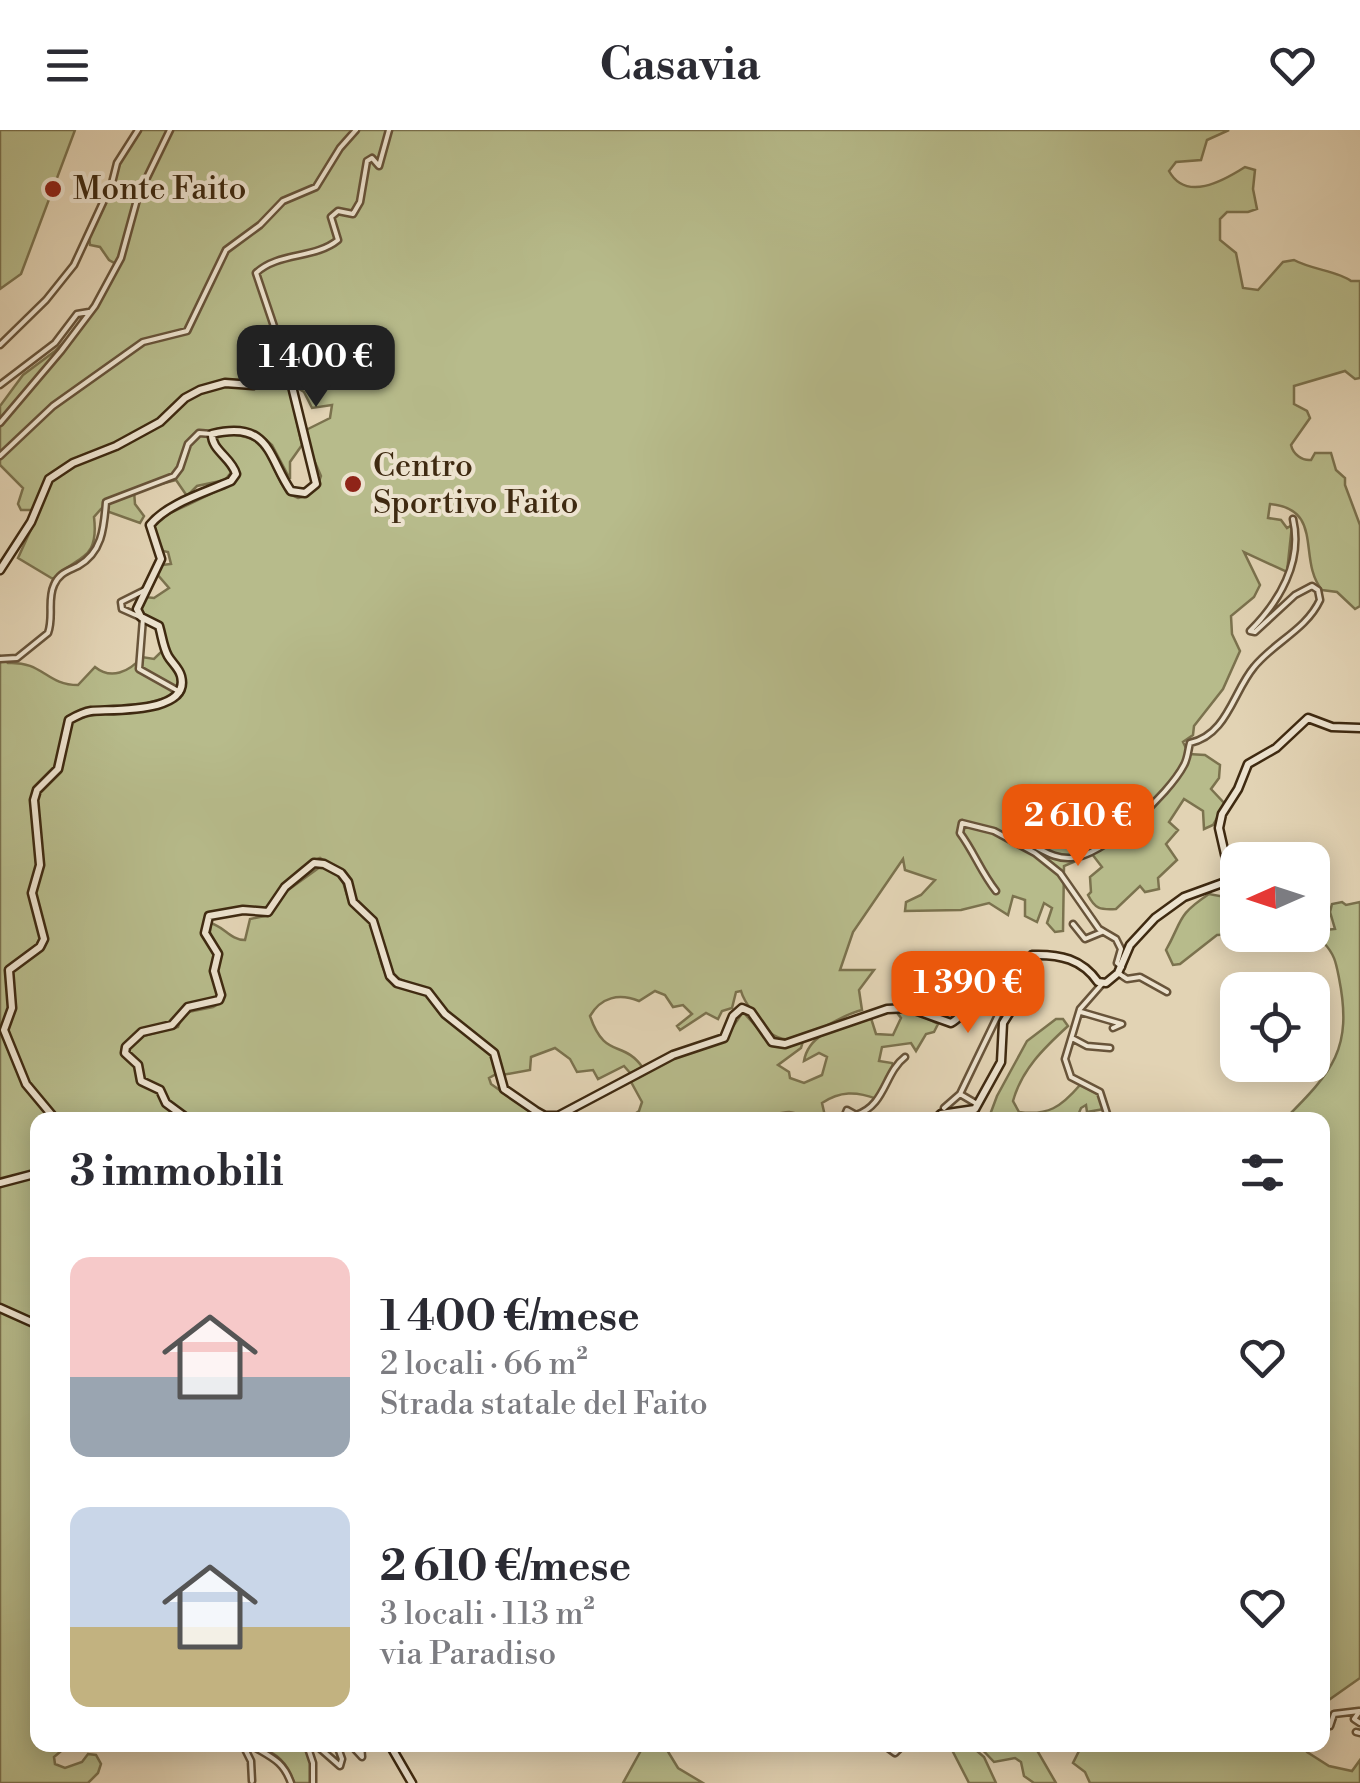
<!DOCTYPE html>
<html lang="it">
<meta charset="utf-8">
<style>
body{margin:0;font-family:"Libre Bodoni",serif;background:#f7f7f7;color:#2b2b33;height:100vh;display:flex;flex-direction:column;font-size:38px;white-space:nowrap}
*{box-sizing:border-box;margin:0}
p{font-size:32px;color:#7c7c81}
.icon{flex:none;width:55px;height:55px;fill:none;stroke:currentColor;stroke-width:2;stroke-linecap:round;stroke-linejoin:round}
.map{position:relative;flex:1;overflow:hidden}
.drawer{position:absolute;left:30px;top:982px;width:1300px;height:640px;display:flex;flex-direction:column;background:#fff;border-radius:20px;box-shadow:0 5px 25px #0003}
.drawer>*{flex:none}
.needle{width:65px;rotate:267deg}
.buttons{position:absolute;left:1220px;top:712px;display:grid;gap:20px}
.buttons a{display:grid;place-items:center;width:110px;height:110px;border-radius:20px;background:#fff;box-shadow:0 5px 25px #0003;font-size:50px}
.price{position:absolute;translate:-50% -85px;padding:0 22px;border-radius:20px;background:#ea580c;color:#fff;font-size:32px;line-height:65px;filter:drop-shadow(0 2px 5px #0008)}
.price::after{content:'';position:absolute;left:50%;top:60px;width:30px;height:22px;margin-left:-15px;background:inherit;clip-path:polygon(0 0,100% 0,50% 100%)}
.price.on{background:#222;color:#fff}
ul{padding:0;list-style:none}
li{display:flex;align-items:center;gap:30px;height:250px;padding:0 40px}
li span{display:grid;place-items:center;flex:none;width:280px;height:200px;border-radius:20px;color:#555}
li>.icon{margin-inline-start:auto}
span .icon{width:120px;height:120px;fill:#fffc;stroke-width:1}
li b{font-size:42px}
h2{display:flex;justify-content:space-between;align-items:center;height:120px;padding:0 40px;font-size:42px}
header{display:flex;justify-content:space-between;align-items:center;height:130px;padding:0 40px;background:#fff;font-size:45px;font-weight:700}
.map>svg:first-child{display:block}
</style>
<header><svg class="icon" aria-label="menu" viewBox="0 0 24 24"><path d="M4 6h16M4 12h16M4 18h16"/></svg>Casavia<svg class="icon" aria-label="heart" viewBox="0 0 24 24"><path d="M12 20l-8-8c-3-5 5-10 8-4 3-6 11-1 8 4z"/></svg></header>
<div class="map">
<svg width="1360" height="1653" viewBox="0 0 1360 1653">
<rect width="100%" height="100%" fill="#e2d3b4"/>
<filter id="stains"><feTurbulence type="fractalNoise" baseFrequency=".002" numOctaves="4"/><feColorMatrix values="0 0 0 0 .2 0 0 0 0 .09 0 0 0 0 .02 0 0 0 .5 -.17"/></filter>
<radialGradient id="worn" r=".72"><stop offset=".6" stop-color="#630" stop-opacity="0"/><stop offset="1" stop-color="#630" stop-opacity=".3"/></radialGradient>
<path fill="#b7bb8b" stroke="#7b724e" stroke-width="2.5" d="M0,0h75l-54,144 -21,15z
M141,0h1088l-22,10 -6,20 -25,2 -7,9c17,31 54,10 76,-4l10,3 -2,19 4,20 -9,3h-21l-7,7v21l16,13 7,35 15,2 25,-28 11,-2c16,9 46,12 57,21h9v97l-5,1 -10,-8 -51,15v18l13,7 3,7 -19,27c2,9 11,16 20,15l4,-7h16l5,17 9,8v7l15,40v81l-5,3 -18,-17 -15,-2c-25,-30 3,-81 -52,-86l-2,14 13,2 6,8 5,-3 -5,47 -43,-20 16,33 -6,12 -23,19 1,18 8,17 -17,38 -29,37 -1,9 -10,7 6,12 16,1 15,10 -1,13 -8,11 14,15 -12,21 -9,4 -1,-18 -19,-12 -15,23 9,8 -12,14 11,16 -19,18 1,11 -14,3 -5,-6 -24,23c-16,1 -21,0 -28,-14l3,-3 -1,-15 12,-10 -10,-13 -28,12 -1,65 -8,1 -8,-9 5,-15 -8,-5 -7,19 -12,-6v-16l-12,-4 -5,19 -19,-12 -28,7 -56,1 1,-9 15,-7 14,-15 -30,-10 -2,-11 -50,73 -13,38h34l-15,20 3,20c-37,8 -74,57 -105,8 -6,-9 -13,-16 -16,-27l-5,1 -4,16 -10,3 -4,8 -12,-6 -26,17 -3,-4 15,-12 -9,-9 -10,2 -8,-12 -10,-4 -16,10c-20,-8 -38,-4 -49,15 15,44 33,23 53,52l-12,6 -7,-8 -26,13 -5,-9 -16,2 -7,-13 -15,-11 -24,9 -1,13 -28,5 -7,-26 -51,-38 -15,-20 -32,-13 -5,-5 -19,-57 -17,-17 -7,-22 -29,-19c-31,12 -35,33 -56,53l-21,-4 -35,7 -6,19 14,21 -5,17 8,24 -2,3 -30,7 -16,18 -29,6 -18,17 12,20 3,16 19,10 6,13 20,15h-124l-28,-31 -26,-58 8,-22 -3,-37 31,-23 5,-10 -13,-46 8,-28 -5,-64 2,-10 17,-16 14,-53c34,-15 76,-4 110,-24l4,-24 -15,-20 -9,-29 -16,-7 -5,-9 6,-12 9,1 15,-10 -12,-14 5,-9 9,-1 -3,-12 -5,-1 -10,-21 1,-8c23,-15 68,-29 84,-46l-6,-16 -15,-15v-7c12,-8 34,-1 46,7l17,36 7,12 11,5c14,-3 19,-9 23,-22l-19,-44 28,-14 2,-13 -20,3 -8,-16 -16,-10 14,63 -12,17v17l-18,-34 -9,-8 -45,-7 -4,2 -3,12 22,26 -8,10 -28,6 -10,10 -11,-16 -42,11 1,13 9,12 -4,7 -39,-14 -7,8c5,43 -14,37 -41,62l-35,-21 20,-44 -6,-4h-11l-3,-6 5,-16 -23,-23v-59l23,-31 32,-24 35,-35 26,-52 -7,-4 -9,-13 -10,-2 -1,-8 20,-40 11,-34z
M163,520l17,31 -4,14 -50,14 -58,9 -12,50 -20,21 2,76 -8,33 11,44 -34,28 3,38 -8,22 27,62 25,28h-16l-1,51 -37,10v-525l8,7c35,-2 38,22 70,22l17,-18c16,13 34,5 47,-10l12,2z
M320,737c31,6 19,19 32,38 6,9 17,13 21,24 6,17 5,36 17,52l37,14 13,19 52,41 4,19 -7,4 2,6 51,36h-348l-25,-17 -7,-15 -17,-8 -4,-11 -13,-16 1,-6 14,-11 35,-9 5,-14 30,-6 7,-4 4,-7 -6,-25 1,-21 -9,-13v-14c14,3 20,17 35,17l5,-21 20,-4 14,-22z
M1237,762v42l-20,1 -37,29 -7,1 -7,-15c17,-30 10,-34 43,-56l16,3z
M1342,772l4,3 14,-3v776l-37,26 -1,-584h-38c49,-49 69,-71 55,-142 -3,-15 -4,-23 -15,-35l1,-13 10,-1 -5,-17 2,-8z
M895,880l19,2 24,12 -4,8 -8,2 -10,17 -5,-8 -29,4 -3,14 13,2 2,7 -5,13 -12,16c-21,-8 -37,-8 -55,4l3,13c-24,10 -20,-3 -36,-4 -5,0 -10,2 -15,2l-5,6h-143l13,-9 3,-9 -12,-22 49,-25 44,-14 20,-29 29,32 17,2 14,-5 -2,7 -23,17 11,7 1,6 14,5 18,-8 5,-18 -8,-4 -15,8c5,-30 41,-36 66,-46l6,19 17,1 8,-17z
M1056,889h7l5,7c-24,22 -46,43 -55,75l6,11c29,4 42,-5 61,-27l20,9 4,15 -17,3 -1,-7 -5,3 -5,12h-88l9,-24 30,-55z
M37,1046v146l-37,-16v-120z
M0,1181l37,17 1,417h50l-21,1 -13,11 1,7 10,4 17,-6 6,-8 8,1 5,9 -3,9 -10,10h-88z
M256,1615h50l5,18v20h-17c-7,-22 -17,-29 -38,-38z
M644,1615h20l14,23 25,15h-80z
M954,1615h16l14,12 12,26h-27l-18,-35z
M978,1615h56l22,38h-22l-10,-7 -3,-14 -6,-4 -21,4z
M1082,1615h224l1,7 22,14 23,5 8,-11v23h-270l-5,-11 -12,-9z"/>
<g fill="none" stroke-linecap="round" stroke-linejoin="round">
<g stroke="#68543a" stroke-width="9">
<path id="street" d="M0,215l46,-45 28,-35 38,-82 5,-20 21,-33
M286,232l-30,-89c22,-21 59,-14 82,-33l-7,-23 7,-6 15,3 7,-12 7,-41 5,-3 7,8 10,-36
M0,255l55,-42 22,-29 12,-2
M0,293l61,-72 34,-45 26,-48 17,-62 32,-66
M0,326l53,-50 90,-64 44,-11 39,-81 34,-25 23,-24 33,-14 24,-39 16,-18
M140,487l-18,-8 -1,-7 24,-12
M143,488l-4,51 41,23
M0,529l17,-1 31,-25c6,-16 -1,-33 6,-48 5,-12 14,-14 24,-19 25,-14 26,-40 28,-64l68,-26 6,-8 8,-24 11,-11 13,1
M1028,719l6,-3c12,6 22,13 37,12 33,-2 98,-64 113,-93 4,-7 4,-15 6,-22 37,-8 43,-51 64,-76 20,-25 52,-37 66,-67l-2,-10 -6,-4 -17,9 -40,37 -5,-1c29,-29 53,-69 43,-112
M996,761c-15,-19 -22,-39 -36,-58l2,-10 32,8 41,22 25,20 39,56 17,10 5,10 -4,14 5,4
M1073,794l12,15 17,-7
M1118,843l9,6 13,-2 27,15
M1102,854l-22,25 -15,50 6,18 29,15 9,28
M1081,882l41,12 -9,4
M1072,908l15,8 23,2
M960,964l17,10
M944,978l16,-14 53,-110
M843,990l4,-10 9,5c30,-10 28,-42 49,-58
M852,990l12,-3 12,3
M1360,1581l-6,8 6,4
M1322,1597l8,-1 4,-12 25,-3
M1356,1602l4,1
M243,1615l8,16 1,20
M251,1615c19,12 32,15 40,38
M307,1615l6,18v20
M316,1615l24,21 2,-7 -5,-14
M351,1615l11,12 -1,-12
M884,1615l11,8 8,-8"/>
</g>
<g stroke="#3f2a11" stroke-width="11">
<path id="secondary" d="M0,440l31,-48 18,-43 24,-16 43,-17 44,-24 25,-24 15,-8 25,-7 28,2 24,-27 9,4 30,122 -11,9 -14,-2c-23,-33 -20,-71 -79,-57 -1,16 20,24 24,40l-5,7c-27,12 -63,22 -81,44l11,34 -24,50 4,8 18,9c3,10 4,21 9,30 4,7 11,12 13,20 10,38 -69,33 -90,35 -8,1 -15,5 -22,9l-11,49 -21,21 -3,10 6,65 -8,28 12,46 -4,8 -31,23 3,38 -8,22 22,54 30,36
M189,990l-23,-17 -6,-13 -19,-9 -3,-16 -13,-12 1,-6 16,-15 30,-7 16,-18 31,-7 2,-5 -7,-24 4,-17 -13,-21 4,-17 34,-6 25,2 17,-25 29,-24 10,1 17,9 7,9 5,20 20,19 17,55 7,7 31,9 17,22 49,39 10,36 32,22 9,5h13l115,-61 51,-17 9,-22 9,-8 9,4 21,30 13,2 102,-35 22,-1 42,15c21,-12 34,-46 62,-39
M935,990l6,-6 34,-5 26,-47 2,-39 15,-24 -5,-15 19,-29c28,-1 50,4 66,27l8,1 12,-10 12,-28 25,-27 29,-21 44,-16 -1,-18 -8,-35 3,-14 16,-25 10,-25 28,-16 32,-30 24,9 28,1
M0,1053l38,-10
M0,1178l38,17
M390,1615l22,38"/>
</g>
<use href="#street" stroke="#ece2ce" stroke-width="4"/>
<use href="#secondary" stroke="#ece2ce" stroke-width="6"/>
</g>
<g fill="#8f2418" stroke="#ece2ce" stroke-width="4">
<circle cx="53" cy="59" r="10"/>
<circle cx="353" cy="354" r="10"/>
</g>
<g text-anchor="middle" dominant-baseline="central" stroke-width="8" stroke-linejoin="round" paint-order="stroke">
<g font-size="32" fill="#3f2a11" stroke="#ece2ce" text-anchor="start">
<text x="73" y="59">Monte Faito</text>
<text x="373" y="336">Centro<tspan x="373" dy="37">Sportivo Faito</tspan></text>
</g>
</g>
<rect width="100%" height="100%" filter="url(#stains)"/>
<rect width="100%" height="100%" fill="url(#worn)"/>
</svg>
<div class="buttons">
<a><svg class="needle" viewBox="-14 -14 28 28"><path d="M0-13l5 13h-10z" fill="#e53935"/><path d="M0 13l5-13h-10z" fill="#7c7c81"/></svg></a>
<a><svg class="icon" aria-label="locate" viewBox="0 0 24 24"><circle cx="12" cy="12" r="6"/><path d="M12 2v4M12 18v4M2 12h4M18 12h4"/></svg></a>
</div>
<b class="price on" style="left:316px;top:280px">1 400 €</b>
<b class="price" style="left:1078px;top:739px">2 610 €</b>
<b class="price" style="left:968px;top:906px">1 390 €</b>
<section class="drawer">
<h2>3 immobili<svg class="icon" aria-label="filters" viewBox="0 0 24 24"><path d="M4 7h16M4 17h16"/><circle cx="9" cy="7" r="2"/><circle cx="15" cy="17" r="2"/></svg></h2>
<ul>
<li><span style="background:linear-gradient(#f6c9c9 60%,#9aa5b1 0)"><svg class="icon" aria-label="home" viewBox="0 0 24 24"><path d="M3 11l9-7 9 7M6 9v11h12V9"/></svg></span><div><b>1 400 €/mese</b><p>2 locali · 66 m²</p><p>Strada statale del Faito</p></div><svg class="icon" aria-label="heart" viewBox="0 0 24 24"><path d="M12 20l-8-8c-3-5 5-10 8-4 3-6 11-1 8 4z"/></svg></li>
<li><span style="background:linear-gradient(#c9d6e8 60%,#c2b280 0)"><svg class="icon" aria-label="home" viewBox="0 0 24 24"><path d="M3 11l9-7 9 7M6 9v11h12V9"/></svg></span><div><b>2 610 €/mese</b><p>3 locali · 113 m²</p><p>via Paradiso</p></div><svg class="icon" aria-label="heart" viewBox="0 0 24 24"><path d="M12 20l-8-8c-3-5 5-10 8-4 3-6 11-1 8 4z"/></svg></li>
</ul>
</section>
</div>
